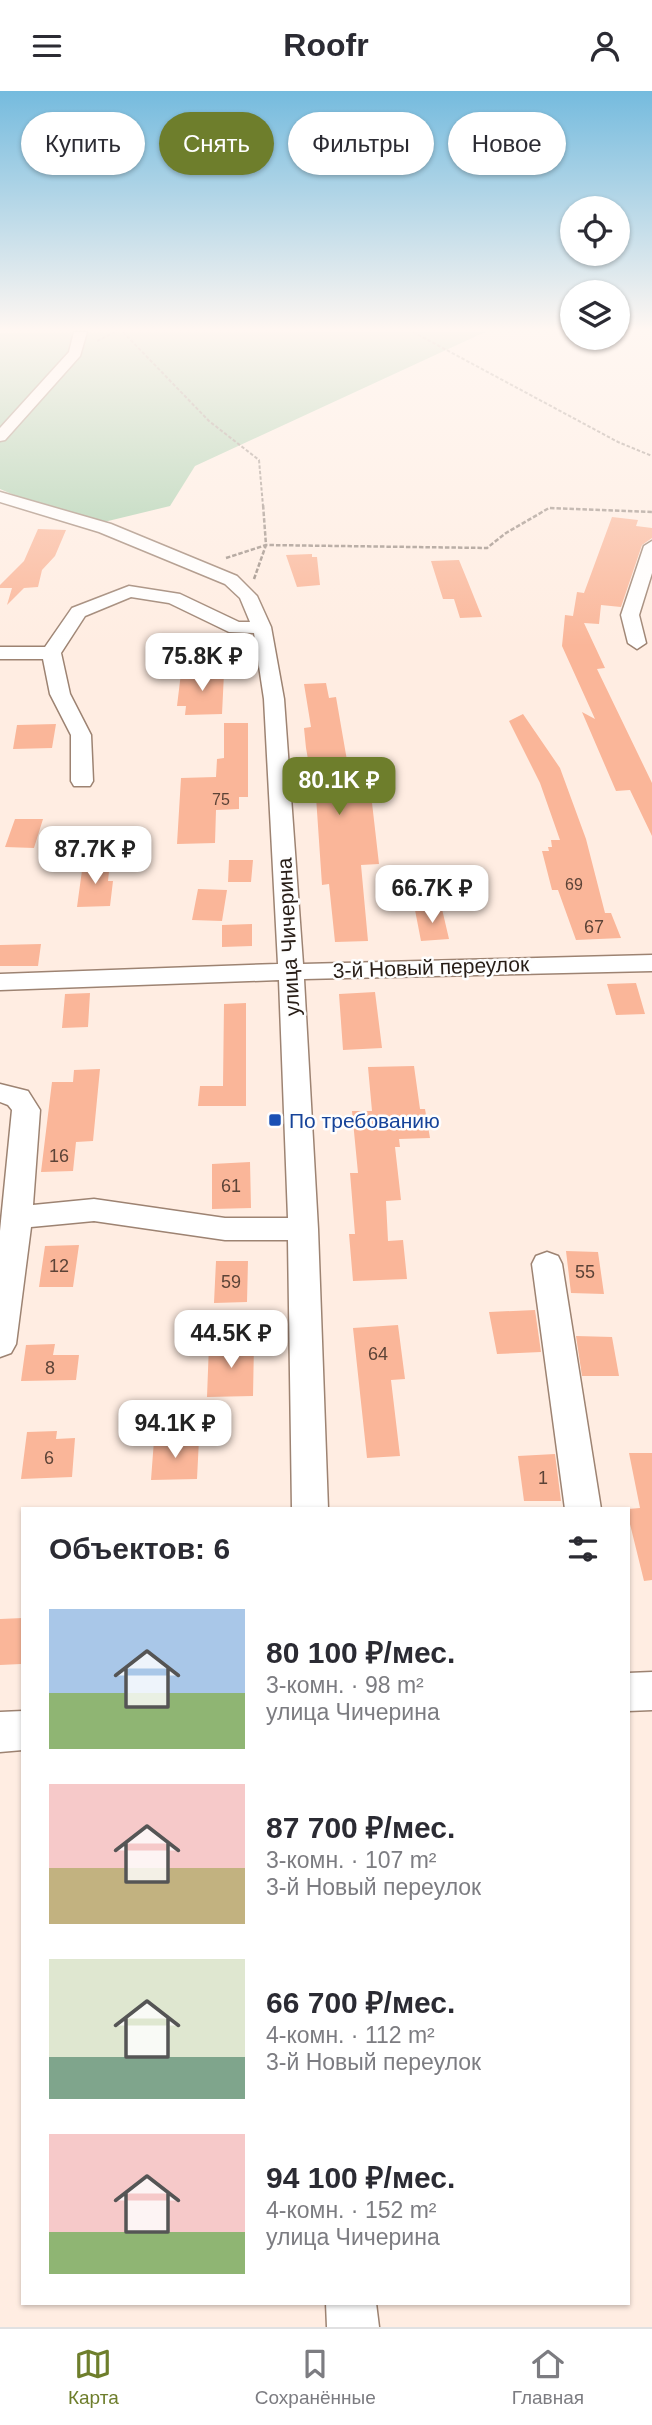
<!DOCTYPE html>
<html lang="ru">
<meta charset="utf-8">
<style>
body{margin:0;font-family:Arial,sans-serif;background:#f7f7f7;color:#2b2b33;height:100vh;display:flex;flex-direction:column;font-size:26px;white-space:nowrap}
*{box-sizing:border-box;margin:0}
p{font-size:23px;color:#7c7c81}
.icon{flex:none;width:38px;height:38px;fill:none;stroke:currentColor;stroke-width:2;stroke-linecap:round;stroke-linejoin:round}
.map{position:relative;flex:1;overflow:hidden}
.drawer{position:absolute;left:21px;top:1416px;width:609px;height:798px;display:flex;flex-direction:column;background:#fff;border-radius:0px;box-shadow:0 2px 5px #0004}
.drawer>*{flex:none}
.guide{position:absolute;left:21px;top:21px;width:611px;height:63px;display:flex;gap:14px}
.fabs{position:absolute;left:560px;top:105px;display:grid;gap:14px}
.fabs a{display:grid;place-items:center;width:70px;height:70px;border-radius:50%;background:#fff;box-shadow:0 2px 5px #0004;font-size:35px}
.price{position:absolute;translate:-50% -60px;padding:0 16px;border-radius:14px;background:#fff;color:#222;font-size:23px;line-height:46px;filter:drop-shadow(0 2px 4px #0008)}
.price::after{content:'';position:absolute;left:50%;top:42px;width:21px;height:16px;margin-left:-10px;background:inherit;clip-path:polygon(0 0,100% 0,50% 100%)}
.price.current{background:#6e7e2c;color:#fff}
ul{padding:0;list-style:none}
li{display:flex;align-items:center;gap:21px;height:175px;padding:0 28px}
li span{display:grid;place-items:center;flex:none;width:196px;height:140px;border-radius:0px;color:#555}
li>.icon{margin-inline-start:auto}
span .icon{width:84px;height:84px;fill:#fffc;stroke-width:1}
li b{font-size:30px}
h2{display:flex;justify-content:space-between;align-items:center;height:84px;padding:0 28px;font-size:30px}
.chip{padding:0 24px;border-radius:32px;background:#fff;box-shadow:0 2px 5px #0004;font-size:24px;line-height:63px}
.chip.current{background:#6e7e2c;color:#fff}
header{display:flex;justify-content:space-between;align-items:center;height:91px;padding:0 28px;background:#fff;font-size:32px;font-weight:800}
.dock{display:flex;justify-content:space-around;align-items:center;height:98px;border-top:2px solid #e1e1e2;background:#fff;font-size:19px;color:#7c7c81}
.dock a{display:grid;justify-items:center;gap:4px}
.dock .current{color:#6e7e2c}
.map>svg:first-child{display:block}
</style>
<header><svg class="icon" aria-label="menu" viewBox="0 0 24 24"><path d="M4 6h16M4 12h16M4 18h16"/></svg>Roofr<svg class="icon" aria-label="person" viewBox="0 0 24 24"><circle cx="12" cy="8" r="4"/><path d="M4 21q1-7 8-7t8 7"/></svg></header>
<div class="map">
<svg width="652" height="2236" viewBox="0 0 652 2236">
<rect width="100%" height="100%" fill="#ffede2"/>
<path fill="#a6ceab" d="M485,241l-290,134 -25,40 -66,16 -64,-16 -40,-17v-156z"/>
<path fill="#fab699" d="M612,426l26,3 -2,6 16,2v10l-10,7 -21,62 -20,-2 -2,19 -15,-1 21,45 -8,1 55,114v53l-22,-46 -14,1 -34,-79 13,7 -33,-73 3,-31 8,1 4,-24 7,1z
M38,438l28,1 -11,26 -13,14 -4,17 -14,1 -17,17 5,-17h-12v-3l24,-24z
M312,463v3h5l3,28 -23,2 -11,-32z
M459,469l9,22 14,35 -22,1 -6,-19h-11l-12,-38z
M181,582h43l-2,41 -37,1 1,-9h-9z
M326,592l3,15 7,-1 17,98 18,-1 8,70 -18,1 7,76 -33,1 -6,-58 -7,1 -7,-103h-3l-6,-34 -2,-20 7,-1 -7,-43z
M523,623l37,54 26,71 19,74h6l10,25 -45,2 -18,-50h-6l-10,-39h7l-1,-4h4l-1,-7h9l-20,-57 -31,-62z
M224,632h24v74h-9v12l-23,1 -1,33 -38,1 4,-66 35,-1 1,-18 7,-1z
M56,633l-4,24 -39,1 4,-24z
M15,728h28l-9,29 -29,-1z
M229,769h24l-2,22h-23z
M110,771l-2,19h5l-3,25 -33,1 6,-44z
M198,798l29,1 -5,31 -30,-1z
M442,818l7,30 -28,2 -6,-31z
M252,833v22l-30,1v-22z
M41,853l-3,22h-38v-21z
M636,892l9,31 -29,1 -9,-31z
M375,901l7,56 -39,2 -4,-56z
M90,902l-2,34 -26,1 3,-34z
M246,912v103h-48l2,-20h23l1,-82z
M414,975l6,43h5l5,29 -31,1 1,8h-5l6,53 -15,1 2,40 15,-1 4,39 -54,2 -4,-47h6l-5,-61h8l-6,-62h20l-4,-44z
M100,978l-7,72 -17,1 -3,29 -32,1 11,-90h21l1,-12z
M250,1071l1,46 -39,1v-45z
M79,1154l-6,42h-34l6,-41z
M566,1160l32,1 6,42 -33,-1z
M216,1170h32l-1,41 -33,1z
M535,1219l6,42 -44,2 -8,-42z
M398,1234l7,54 -14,1 9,76 -33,2 -14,-130z
M576,1245l36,1 7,39h-37z
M254,1252l-1,53 -46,1 2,-53z
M55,1253l-2,11h26l-3,25 -55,1 5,-36z
M57,1340l-1,8 19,-1 -3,39 -51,2 6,-47z
M199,1348l-2,40 -46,1 3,-40z
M629,1362h23v127l-8,1 -16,-65v-7l12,-1z
M555,1363l6,47h-37l-6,-45z
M23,1527l-2,46 -21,1v-46z"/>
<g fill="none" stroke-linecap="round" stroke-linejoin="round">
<g stroke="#9d8372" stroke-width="3">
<path id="minor" d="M74,241h13l-7,24 -75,84 -5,1v-13l69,-76z
M0,401l111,32 126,52 20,20 14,31 13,72 19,265 349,-9v16l-348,8 14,250 10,280h-36l-4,-269h-63l-131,-19 -63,6 -15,117 -5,9 -11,4v-126l12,-121 -4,-5 -8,-3v-18l28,7 12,19 -7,95 61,-6 131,19h63l-9,-238 -279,10v-16l278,-10 -14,-265 -10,-66 -25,-1 -60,-29 -38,-6 -46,19 -24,37 9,41 21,41 2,46 -3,5h-16l-3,-5v-46l-21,-41 -7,-35h-43v-12h45l27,-39 57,-22 51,8 59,28h11l-10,-24 -15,-14 -126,-52 -99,-30z
M652,450v32l-13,42 7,28 -9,6 -9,-6 -7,-28 23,-69z
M547,1161l11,4 4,8 39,245h-36l-33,-245 4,-8z
M652,1581v38l-24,1v-38z
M23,1620v39l-23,2v-40z
M326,2212h50l3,24h-52z"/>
</g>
<path stroke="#9b8d84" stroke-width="2" stroke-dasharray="3.5 2" stroke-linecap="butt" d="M123,241l86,89 50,39 4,46
M413,241l205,110 34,14
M97,250l18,-9"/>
<path stroke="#9b8d84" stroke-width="2.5" stroke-dasharray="4.5 2" stroke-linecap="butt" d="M226,467l40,-13 221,3 19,-15 43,-25 103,4
M254,488l12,-34 -3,-41"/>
<use href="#minor" fill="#fff" fill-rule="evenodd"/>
</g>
<linearGradient id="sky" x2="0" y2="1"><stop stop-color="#75bbde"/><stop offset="0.43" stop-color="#fff7f2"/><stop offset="1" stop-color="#fff7f2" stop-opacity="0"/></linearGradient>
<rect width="652" height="555" fill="url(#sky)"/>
<rect fill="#1a4fb4" stroke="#fefefe" stroke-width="2.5" x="268" y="1022" width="14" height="14" rx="3.5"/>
<g text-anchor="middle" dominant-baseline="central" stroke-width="5" stroke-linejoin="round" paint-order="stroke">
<g font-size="16" fill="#5c4337">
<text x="221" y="708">75</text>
<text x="574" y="793">69</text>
</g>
<g font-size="18" fill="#5c4337">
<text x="594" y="836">67</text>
<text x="59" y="1065">16</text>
<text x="231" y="1095">61</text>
<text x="59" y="1175">12</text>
<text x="585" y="1181">55</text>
<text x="231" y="1191">59</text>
<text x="378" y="1263">64</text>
<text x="50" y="1277">8</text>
<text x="49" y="1367">6</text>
<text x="543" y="1387">1</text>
</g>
<g font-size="21" fill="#271d16" stroke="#fefefe">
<text transform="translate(288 846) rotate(-93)">улица Чичерина</text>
<text transform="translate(431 876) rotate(-2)">3-й Новый переулок</text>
</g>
<g font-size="21" fill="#164399" stroke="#fefefe" text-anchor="start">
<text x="289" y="1029">По требованию</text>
</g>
</g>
</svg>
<div class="fabs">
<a><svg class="icon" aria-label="locate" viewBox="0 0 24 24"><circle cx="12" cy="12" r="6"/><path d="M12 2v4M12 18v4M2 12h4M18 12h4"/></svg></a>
<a><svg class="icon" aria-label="layers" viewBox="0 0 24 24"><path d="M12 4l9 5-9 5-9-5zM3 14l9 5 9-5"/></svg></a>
</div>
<b class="price" style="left:202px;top:602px">75.8K ₽</b>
<b class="price current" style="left:339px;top:726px">80.1K ₽</b>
<b class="price" style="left:95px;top:795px">87.7K ₽</b>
<b class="price" style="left:432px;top:834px">66.7K ₽</b>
<b class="price" style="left:231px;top:1279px">44.5K ₽</b>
<b class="price" style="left:175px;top:1369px">94.1K ₽</b>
<div class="guide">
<a class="chip">Купить</a>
<a class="chip current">Снять</a>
<a class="chip">Фильтры</a>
<a class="chip">Новое</a>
</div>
<section class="drawer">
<h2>Объектов: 6<svg class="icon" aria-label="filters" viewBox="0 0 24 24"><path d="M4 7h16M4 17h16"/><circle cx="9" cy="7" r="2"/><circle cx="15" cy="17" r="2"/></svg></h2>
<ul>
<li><span style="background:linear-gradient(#a9c7e8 60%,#8fb573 0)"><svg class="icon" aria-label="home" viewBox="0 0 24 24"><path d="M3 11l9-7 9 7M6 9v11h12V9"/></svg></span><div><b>80 100 ₽/мес.</b><p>3-комн. · 98 m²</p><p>улица Чичерина</p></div></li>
<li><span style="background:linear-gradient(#f6c9c9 60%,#c2b280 0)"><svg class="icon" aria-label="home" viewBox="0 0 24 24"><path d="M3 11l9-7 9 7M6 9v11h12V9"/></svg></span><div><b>87 700 ₽/мес.</b><p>3-комн. · 107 m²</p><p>3-й Новый переулок</p></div></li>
<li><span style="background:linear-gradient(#dfe7d0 70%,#7fa58c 0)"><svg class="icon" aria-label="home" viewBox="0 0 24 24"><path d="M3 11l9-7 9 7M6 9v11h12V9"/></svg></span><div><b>66 700 ₽/мес.</b><p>4-комн. · 112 m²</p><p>3-й Новый переулок</p></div></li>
<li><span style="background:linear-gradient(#f6c9c9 70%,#8fb573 0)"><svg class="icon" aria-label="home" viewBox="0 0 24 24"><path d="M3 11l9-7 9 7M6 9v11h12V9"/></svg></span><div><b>94 100 ₽/мес.</b><p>4-комн. · 152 m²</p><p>улица Чичерина</p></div></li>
</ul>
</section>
</div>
<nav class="dock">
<a class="current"><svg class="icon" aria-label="map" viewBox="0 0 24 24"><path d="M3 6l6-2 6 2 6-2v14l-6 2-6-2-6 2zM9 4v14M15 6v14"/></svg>Карта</a>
<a><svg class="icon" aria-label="saved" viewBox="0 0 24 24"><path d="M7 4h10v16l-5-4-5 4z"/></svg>Сохранённые</a>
<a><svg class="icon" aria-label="home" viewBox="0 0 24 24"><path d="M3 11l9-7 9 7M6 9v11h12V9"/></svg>Главная</a>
</nav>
